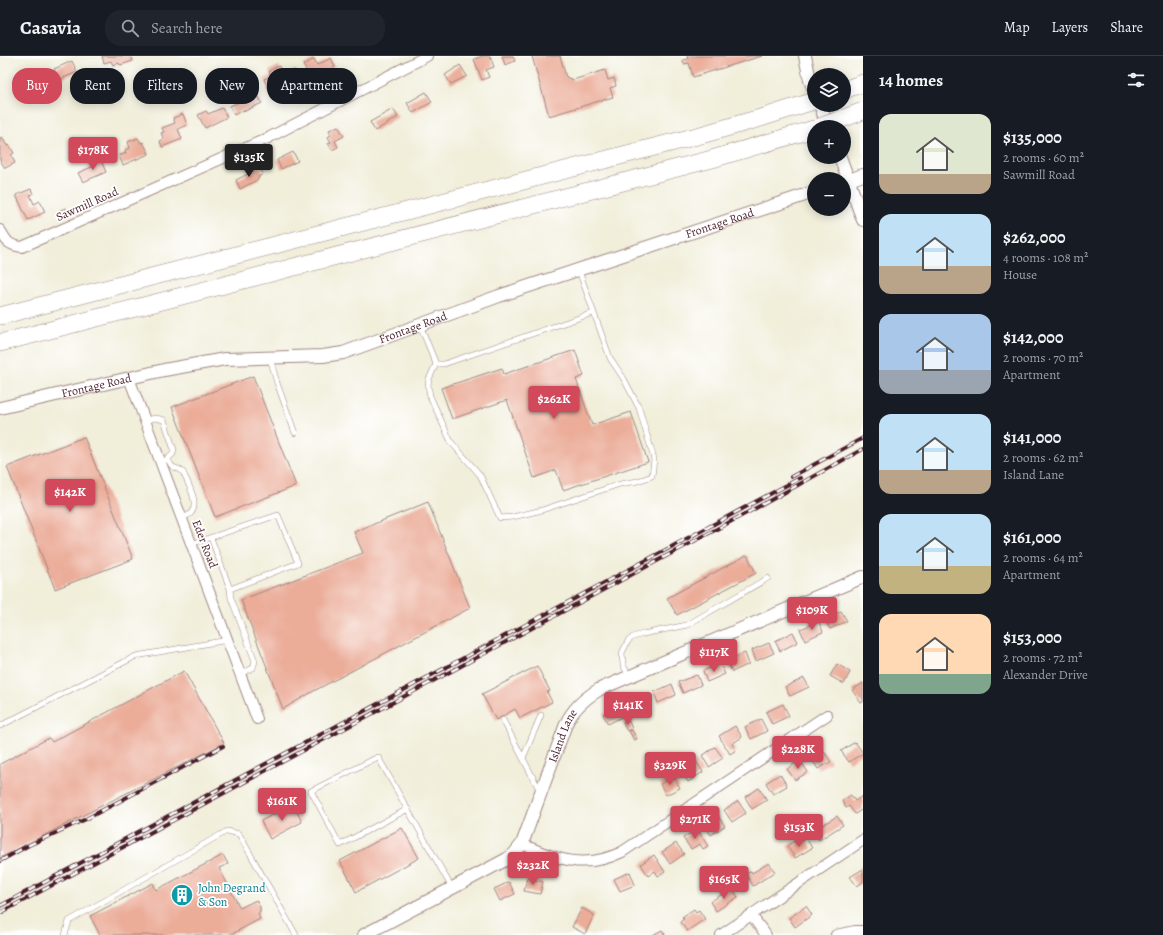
<!DOCTYPE html>
<meta charset="utf-8">
<style>
body{margin:0;font-family:Alegreya,serif;background:#20242c;color:#f1f3f6;height:100vh;display:flex;flex-direction:column;font-size:15px;white-space:nowrap}
*{box-sizing:border-box;margin:0}
p{font-size:13px;color:#9ea1a6}
.icon{flex:none;width:22px;height:22px;fill:none;stroke:currentColor;stroke-width:2;stroke-linecap:round;stroke-linejoin:round}
.map{position:relative;flex:1;overflow:hidden}
.sheet{display:flex;flex-direction:column;background:#171b24;width:300px}
.sheet>*{flex:none}
.guide{position:absolute;left:12px;top:12px;width:380px;height:36px;display:flex;gap:8px}
.fabs{position:absolute;left:807px;top:12px;display:grid;gap:8px}
.fabs a{display:grid;place-items:center;width:44px;height:44px;border-radius:50%;background:#171b24;box-shadow:0 2px 10px #0003;font-size:20px}
.price{position:absolute;translate:-50% -34px;padding:0 9px;border-radius:4px;background:#d1495b;color:#fff;font-size:13px;line-height:26px;filter:drop-shadow(0 1px 2px #0008)}
.price::after{content:'';position:absolute;left:50%;top:24px;width:12px;height:9px;margin-left:-6px;background:inherit;clip-path:polygon(0 0,100% 0,50% 100%)}
.price.current{background:#222;color:#fff}
ul{padding:0;list-style:none}
li{display:flex;align-items:center;gap:12px;height:100px;padding:0 16px}
li span{display:grid;place-items:center;flex:none;width:112px;height:80px;border-radius:12px;color:#555}
li>.icon{margin-inline-start:auto}
span .icon{width:48px;height:48px;fill:#fffc;stroke-width:1}
li b{font-size:17px}
h2{display:flex;justify-content:space-between;align-items:center;height:48px;padding:0 16px;font-size:17px}
.chip{padding:0 14px;border-radius:16px;background:#171b24;box-shadow:0 2px 10px #0003;font-size:14px;line-height:36px}
.chip.current{background:#d1495b;color:#fff}
header{display:flex;align-items:center;gap:24px;box-sizing:border-box;height:56px;padding:0 20px;background:#171b24;border-bottom:1px solid #363941}
header strong{font-size:19px}
nav{display:flex;gap:22px;margin-inline-start:auto;font-size:14px}
.search{width:280px;height:36px;background:#20242c;display:flex;align-items:center;gap:10px;box-sizing:border-box;padding:0 14px;border-radius:16px;color:#9ea1a6;font-size:15px}
main{display:flex;flex:1;min-height:0}
.map>svg:first-child{display:block}
</style>
<header>
<strong>Casavia</strong>
<div class="search"><svg class="icon" aria-label="search" viewBox="0 0 24 24"><circle cx="10" cy="10" r="6"/><path d="M15 15l6 6"/></svg>Search here</div>
<nav><a>Map</a><a>Layers</a><a>Share</a></nav>
</header>
<main>
<div class="map">
<svg width="863" height="879" viewBox="0 0 863 879">
<rect width="100%" height="100%" fill="#fff"/>
<filter id="ink" filterUnits="userSpaceOnUse"><feTurbulence type="fractalNoise" baseFrequency=".025" numOctaves="2"/><feDisplacementMap in="SourceGraphic" scale="8" xChannelSelector="R" yChannelSelector="G"/><feConvolveMatrix kernelMatrix="1 2 1 2 8 2 1 2 1" color-interpolation-filters="sRGB"/></filter>
<filter id="wash" filterUnits="userSpaceOnUse"><feTurbulence type="fractalNoise" baseFrequency=".012" numOctaves="4" result="noise"/><feDisplacementMap in="SourceGraphic" scale="16" xChannelSelector="R" yChannelSelector="G"/><feGaussianBlur stdDeviation="0.9" result="paint"/><feColorMatrix in="noise" values="0 0 0 0 0 0 0 0 0 0 0 0 0 0 0 0 0 1.4 0 .05"/><feComposite in="paint" operator="in"/></filter>
<g filter="url(#wash)">
<rect width="100%" height="100%" fill="#f1eeda"/>
<g id="blocks">
<path fill="#ebac98" d="M102,0h29l2,5 -13,4 -1,-2 -6,2 -2,-4 -7,2z
M483,0h7l4,11 -8,3 3,7 -7,3 -8,-21z
M502,0h11l2,5 -10,4z
M532,0h28l6,21 7,3 32,-10 3,10 6,-2 2,8 -6,2 3,9 -64,19z
M687,0h75l-69,21 -4,-14 -5,1 -1,-4 5,-1z
M331,2l4,9 -24,13 -8,-15 11,-6 3,6z
M72,5l5,11 -18,8 -5,-11z
M460,9l7,11 -16,8 -6,-9z
M279,10l4,10 12,-6 5,10 -20,10 2,4 -9,5 -9,-20 7,-3 -2,-5z
M426,36l6,10 -19,11 -6,-10z
M257,38l5,9 -17,8 -1,-1 -10,5 -4,-9z
M222,52l5,9 -22,11 -7,-13 8,-4 2,3z
M393,53l5,8 -23,14 -5,-9z
M183,58l4,11 -9,4 4,10 -20,8 -2,-6 4,-2 -3,-6 3,-1 -2,-4 13,-5 -2,-5z
M338,70l6,10 -9,5 3,6 -6,3 -4,-7 3,-1 -3,-5 3,-2 -2,-5z
M2,81l5,9 2,-1 5,8 -3,2 4,8 -10,5 -5,-8v-22z
M138,82l3,5 2,-1 6,12 -26,11 -4,-9 7,-3 -1,-3 5,-2 -2,-6z
M293,96l5,9 -17,8 -4,-9z
M100,102l6,14 -23,10 -5,-9 16,-7 -2,-4z
M260,112l3,6 -5,3 1,1 -2,2 -17,9 -4,-9z
M31,133l2,5 -3,1 4,9 6,-3 5,11 -17,8 -12,-25z
M66,152l2,7 -5,2 -3,-7z
M575,294l9,26 -8,3 16,46 39,-13 17,50 -85,28 -7,-20 -22,8 -27,-78 -55,19 -11,-31 61,-20 2,6z
M253,320l43,110 -81,31 -43,-110z
M84,381l49,122 -78,30 -48,-122z
M428,446l42,106 -158,84 -29,17 -42,-109 122,-47 -9,-21z
M747,499l9,18 -79,42 -10,-17z
M841,555l6,10 -17,8 -5,-10z
M819,566l4,10 -18,8 -5,-11z
M793,576l5,10 -18,9 -5,-10z
M769,587l5,10 -18,8 -4,-11z
M745,597l4,11 -17,8 -5,-11z
M720,608l5,10 -18,8 -4,-11z
M837,608l13,8 -6,12 -14,-8z
M537,610l13,25 -3,1 5,10 -32,16 -5,-9 -19,11 -14,-26z
M184,615l40,72 -224,115v-94l49,-26 3,4z
M697,619l4,10 -18,8 -5,-11z
M804,622l5,9 -19,9 -5,-9z
M863,627v19l-2,1 -9,-13z
M672,628l4,11 -18,8 -4,-11z
M642,642l5,11 -13,5 -5,-11z
M783,648l6,12 -17,8 -6,-12z
M618,652l4,9 -14,7 -5,-10z
M761,663l6,12 -16,8 -6,-12z
M629,665l3,8 -5,2 -4,-8z
M735,670l7,11 -10,7 4,6 -6,4 -11,-18z
M632,674l5,9 -3,1 -5,-9z
M855,686l8,11 -14,9 -8,-11z
M715,691l8,11 -14,9 -7,-11z
M823,694l8,12 -13,7 -7,-11z
M800,704l8,12 -13,8 -8,-11z
M696,705l7,11 -15,10 -7,-11z
M780,718l7,12 -14,8 -7,-11z
M674,721l6,11 -14,7 -6,-11z
M759,732l8,12 -15,9 -7,-12z
M851,739l4,6 8,-5v13l-8,5 -6,-8 -3,2 -4,-7z
M738,745l8,12 -14,9 -8,-12z
M293,748l9,18 -32,17 -9,-18z
M717,759l8,11 -14,9 -7,-11z
M837,760l6,9 -24,15 -6,-9z
M402,772l17,30 -63,34 -16,-31z
M697,773l11,17 -5,3 -3,-5 -9,5 -8,-11z
M806,782l6,10 -17,10 -8,-12 7,-5 2,3z
M676,787l8,11 -14,10 -8,-12z
M223,799l5,9 -9,4 21,40 16,-8 4,7v4l-2,3 2,5 -30,16h-130l-10,-19 63,-33 3,7z
M654,799l11,17 -7,4 -3,-5 -7,5 -7,-12z
M769,807l6,9 -22,14 -7,-12 5,-3 1,2z
M863,813v13l-6,4 -7,-9z
M630,816l5,13 -15,6 -6,-12z
M527,822l16,4 -3,12 -16,-3z
M509,826l6,12 -15,7 -6,-12z
M732,832l6,9 -22,14 -6,-9z
M806,850l6,9 -17,12 -6,-9z
M582,852l12,7 -9,19 -13,-7z
M694,853l2,3 3,-2 6,9 -18,12 -7,-9 4,-3 -2,-2z
M662,874l3,5h-12z"/>
</g>
</g>
<g filter="url(#ink)">
<use href="#blocks" fill-opacity="0" stroke="#9e8682" stroke-width="1"/>
<g fill="none" stroke-linecap="round" stroke-linejoin="round">
<g stroke="#9e8682" stroke-width="6">
<path id="service" d="M420,269l16,39h8l149,-51
M270,302l7,25 18,50
M436,308l-7,15 -1,6 2,11 21,46 29,33 20,43 13,-1 29,-7 78,-26 18,-3 14,-5 2,-17 -15,-51 -15,-29 -14,-21 -31,-87
M145,364l11,-2 8,2 10,30 -1,4 -7,6
M168,403c5,13 8,6 15,13 4,10 18,33 7,42 -2,2 -6,3 -9,4
M211,482l19,51
M191,488l87,-29 20,48 -68,26 1,9 24,63 -2,7 -13,6
M629,620l-6,-11 -1,-12 6,-12 5,-4 10,-3 44,-9 81,-47
M503,664l37,71
M0,670l136,-70 92,-16
M523,702l18,-43
M408,753l-68,36 -29,-54 67,-34 74,131
M65,879l4,-14 158,-90 12,3 57,101"/>
</g>
<g stroke="#9e8682" stroke-width="12">
<path id="minor" d="M0,174c7,12 8,15 22,17l244,-108 161,-83
M129,322l128,341
M522,788c36,16 63,26 100,8l205,-137
M751,859l15,20
M721,879l142,-95
M836,879l19,-4h8"/>
</g>
<g stroke="#9e8682" stroke-width="14">
<g id="tertiary">
<path d="M805,0l5,24 4,10"/>
<path d="M820,49l8,22"/>
<path d="M840,101l23,63"/>
<path d="M844,126l19,-7"/>
<path id="s1" d="M0,352l164,-38 61,-11 98,-3 20,-3 156,-57 315,-104"/>
<path id="s2" d="M364,879l143,-76 7,-5 8,-10 44,-120c7,-16 19,-26 34,-35l263,-112"/>
</g>
</g>
<g stroke="#9e8682" stroke-width="18">
<path id="motorway" d="M844,34l19,-7
M836,65l27,-10
M0,260l701,-181 63,-18 50,-16
M0,287l712,-184 102,-30"/>
</g>
<use href="#service" stroke="#fff" stroke-width="5"/>
<use href="#minor" stroke="#fff" stroke-width="10"/>
<use href="#tertiary" stroke="#fff" stroke-width="12"/>
<use href="#motorway" stroke="#fff" stroke-width="17"/>
<g stroke="#4a1f2b" stroke-width="4">
<path id="rail" d="M791,421l72,-39
M0,805l29,-16 57,-26 137,-73
M0,850l800,-428
M0,857l769,-412 94,-52"/>
</g>
<use href="#rail" stroke="#fff" stroke-width="2.5" stroke-dasharray="8" stroke-linecap="butt"/>
<g stroke="#9e8682" stroke-width="18" stroke-linecap="butt">
<path id="motorway-bridge" d="M819,71l17,-6"/>
</g>
<use href="#motorway-bridge" stroke="#fff" stroke-width="17"/>
</g>
</g>
<defs>
<g id="building-disc" transform="scale(1.15)"><circle r="9.5" fill="#0f9aa8" stroke="#fff"/><path d="M-4-6H4V6H1V3H-1V6H-4ZM-2.5-4.3h1.7v1.8h-1.7ZM.8-4.3h1.7v1.8H.8ZM-2.5-1h1.7V.8h-1.7ZM.8-1h1.7V.8H.8Z" fill="#fff"/></g>
</defs>
<g fill-rule="evenodd">
<use href="#building-disc" x="182" y="839"/>
</g>
<g text-anchor="middle" dominant-baseline="central" stroke-width="3.5" stroke-linejoin="round" paint-order="stroke">
<g font-size="12" fill="#4a1f2b" stroke="#fff">
<text transform="translate(87 148) rotate(-24)">Sawmill Road</text>
<text stroke="none"><textPath href="#s1" startOffset="747">Frontage Road</textPath></text>
<text stroke="none"><textPath href="#s1" startOffset="423">Frontage Road</textPath></text>
<text stroke="none"><textPath href="#s1" startOffset="99">Frontage Road</textPath></text>
<text transform="translate(205 488) rotate(69)">Eder Road</text>
<text stroke="none"><textPath href="#s2" startOffset="299">Island Lane</textPath></text>
</g>
<g font-size="12" fill="#0d838f" stroke="#fff" text-anchor="start">
<text x="198" y="832">John Degrand<tspan x="198" dy="14">&amp; Son</tspan></text>
</g>
</g>
</svg>
<div class="fabs">
<a><svg class="icon" aria-label="layers" viewBox="0 0 24 24"><path d="M12 4l9 5-9 5-9-5zM3 14l9 5 9-5"/></svg></a>
<a>+</a>
<a>−</a>
</div>
<b class="price" style="left:93px;top:115px">$178K</b>
<b class="price current" style="left:249px;top:122px">$135K</b>
<b class="price" style="left:554px;top:364px">$262K</b>
<b class="price" style="left:70px;top:457px">$142K</b>
<b class="price" style="left:812px;top:575px">$109K</b>
<b class="price" style="left:714px;top:617px">$117K</b>
<b class="price" style="left:628px;top:670px">$141K</b>
<b class="price" style="left:798px;top:714px">$228K</b>
<b class="price" style="left:670px;top:730px">$329K</b>
<b class="price" style="left:282px;top:766px">$161K</b>
<b class="price" style="left:695px;top:784px">$271K</b>
<b class="price" style="left:799px;top:792px">$153K</b>
<b class="price" style="left:533px;top:830px">$232K</b>
<b class="price" style="left:724px;top:844px">$165K</b>
<div class="guide">
<a class="chip current">Buy</a>
<a class="chip">Rent</a>
<a class="chip">Filters</a>
<a class="chip">New</a>
<a class="chip">Apartment</a>
</div>
</div>
<section class="sheet">
<h2>14 homes<svg class="icon" aria-label="filters" viewBox="0 0 24 24"><path d="M4 7h16M4 17h16"/><circle cx="9" cy="7" r="2"/><circle cx="15" cy="17" r="2"/></svg></h2>
<ul>
<li><span style="background:linear-gradient(#dfe7d0 75%,#b9a48a 0)"><svg class="icon" aria-label="home" viewBox="0 0 24 24"><path d="M3 11l9-7 9 7M6 9v11h12V9"/></svg></span><div><b>$135,000</b><p>2 rooms · 60 m²</p><p>Sawmill Road</p></div></li>
<li><span style="background:linear-gradient(#bfe0f5 65%,#b9a48a 0)"><svg class="icon" aria-label="home" viewBox="0 0 24 24"><path d="M3 11l9-7 9 7M6 9v11h12V9"/></svg></span><div><b>$262,000</b><p>4 rooms · 108 m²</p><p>House</p></div></li>
<li><span style="background:linear-gradient(#a9c7e8 70%,#9aa5b1 0)"><svg class="icon" aria-label="home" viewBox="0 0 24 24"><path d="M3 11l9-7 9 7M6 9v11h12V9"/></svg></span><div><b>$142,000</b><p>2 rooms · 70 m²</p><p>Apartment</p></div></li>
<li><span style="background:linear-gradient(#bfe0f5 70%,#b9a48a 0)"><svg class="icon" aria-label="home" viewBox="0 0 24 24"><path d="M3 11l9-7 9 7M6 9v11h12V9"/></svg></span><div><b>$141,000</b><p>2 rooms · 62 m²</p><p>Island Lane</p></div></li>
<li><span style="background:linear-gradient(#bfe0f5 65%,#c2b280 0)"><svg class="icon" aria-label="home" viewBox="0 0 24 24"><path d="M3 11l9-7 9 7M6 9v11h12V9"/></svg></span><div><b>$161,000</b><p>2 rooms · 64 m²</p><p>Apartment</p></div></li>
<li><span style="background:linear-gradient(#ffd9b3 75%,#7fa58c 0)"><svg class="icon" aria-label="home" viewBox="0 0 24 24"><path d="M3 11l9-7 9 7M6 9v11h12V9"/></svg></span><div><b>$153,000</b><p>2 rooms · 72 m²</p><p>Alexander Drive</p></div></li>
</ul>
</section>
</main>
